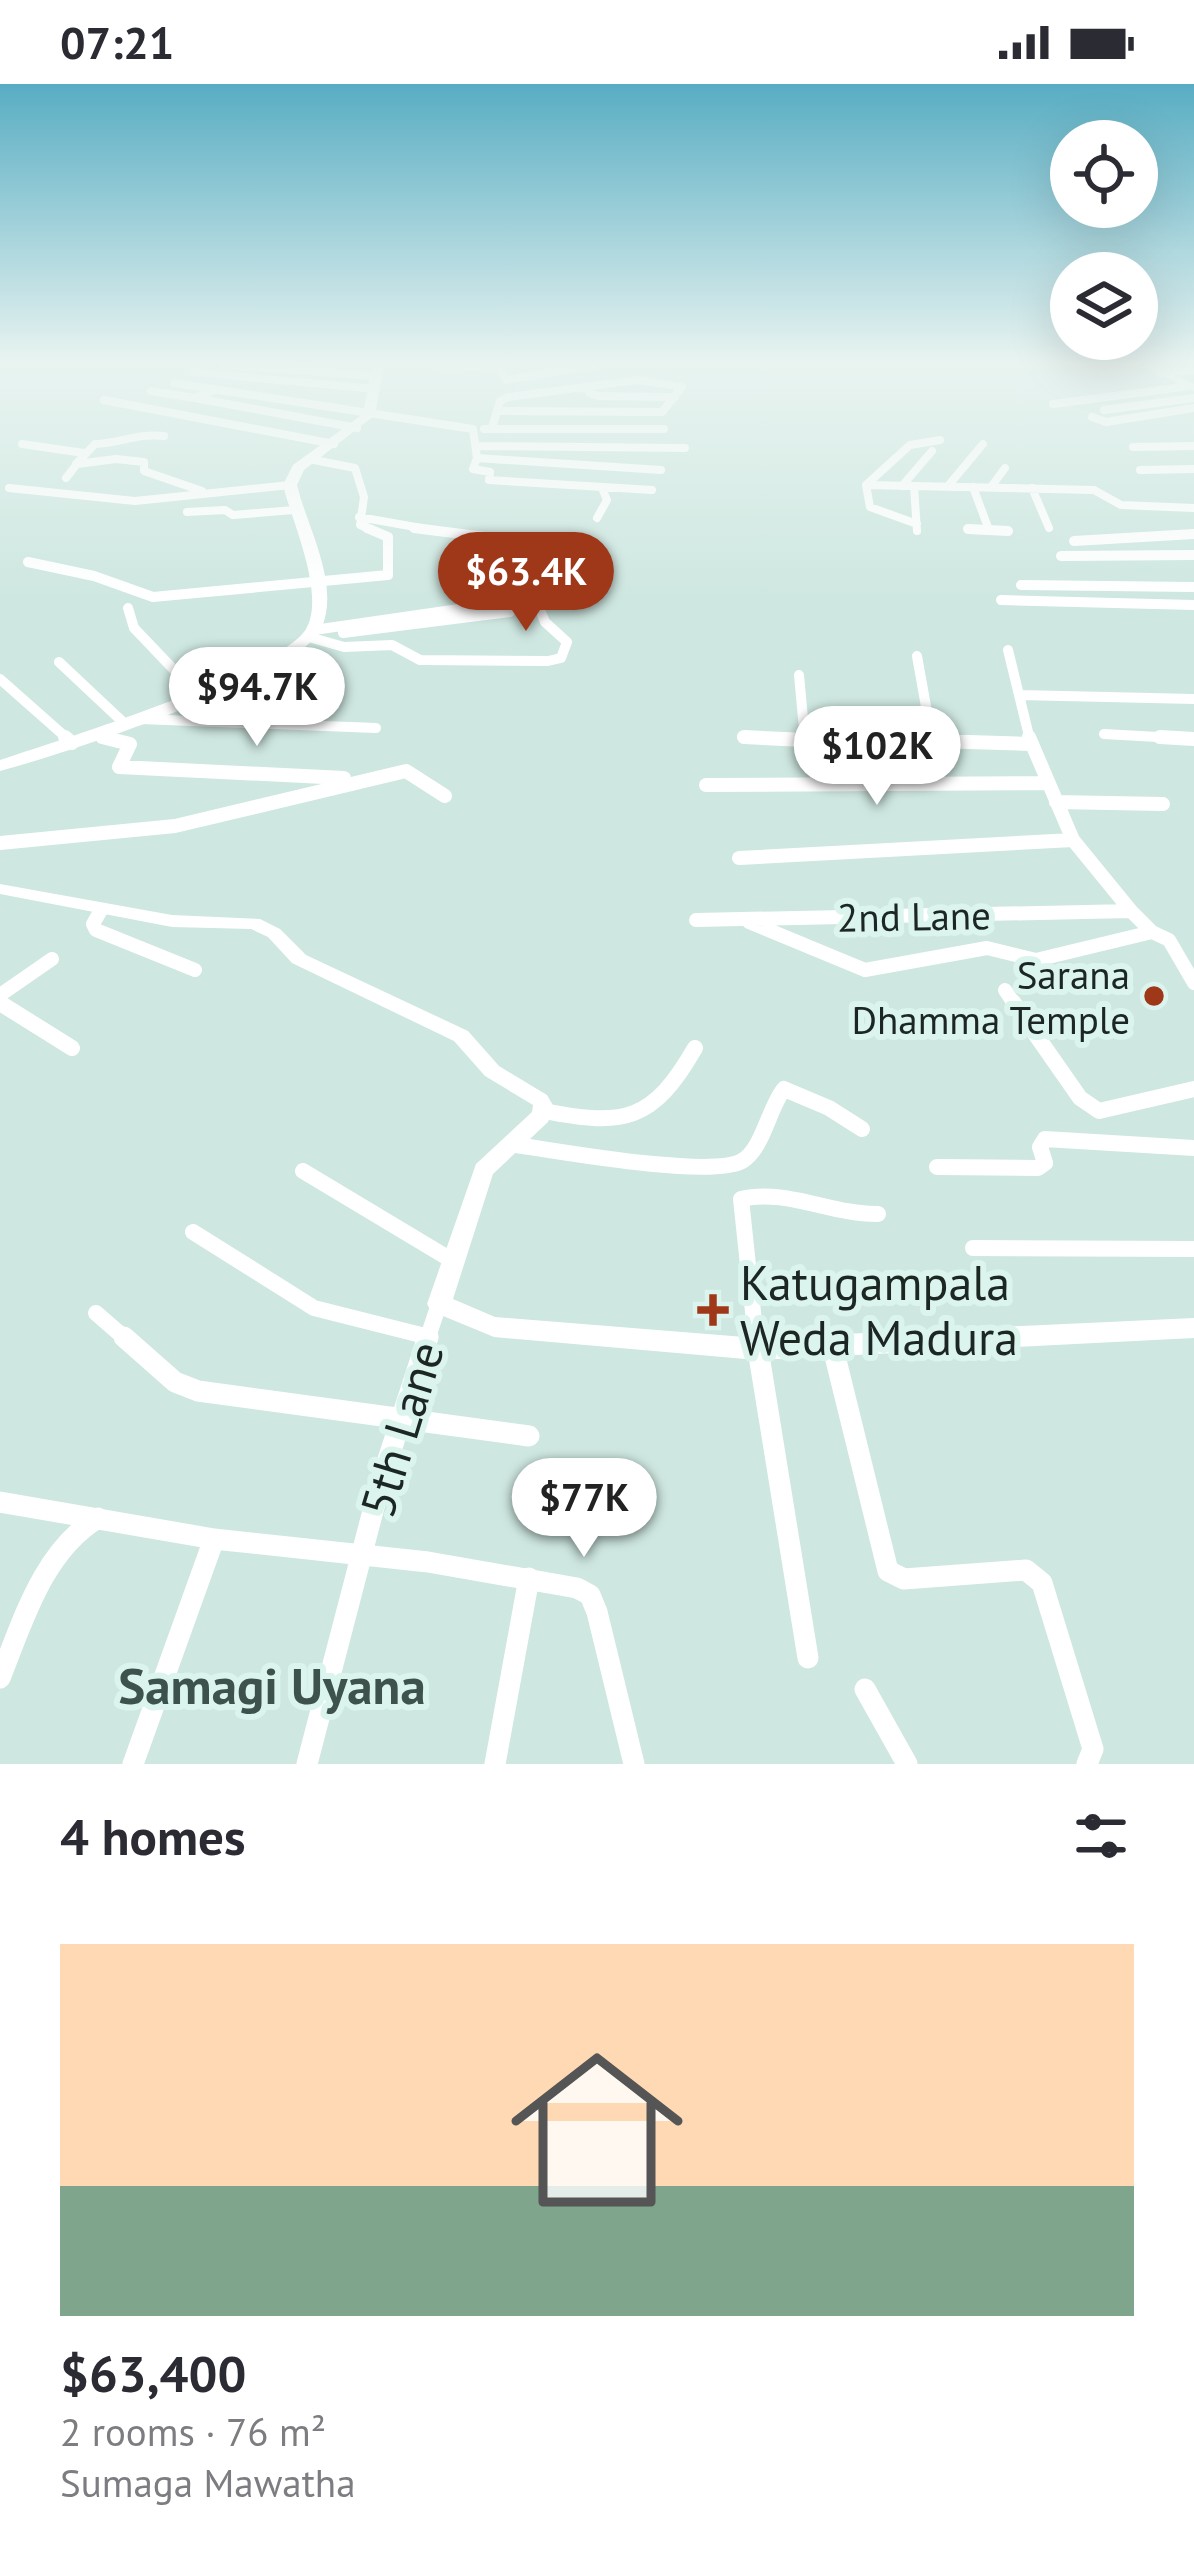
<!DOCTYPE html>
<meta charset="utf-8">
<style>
body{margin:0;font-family:"PT Sans",sans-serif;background:#f7f7f7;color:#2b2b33;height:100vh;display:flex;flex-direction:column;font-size:45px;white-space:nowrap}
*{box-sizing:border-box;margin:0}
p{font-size:39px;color:#7c7c81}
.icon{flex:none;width:66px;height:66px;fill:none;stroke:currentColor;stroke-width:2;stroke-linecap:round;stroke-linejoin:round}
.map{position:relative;height:1680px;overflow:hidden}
.sheet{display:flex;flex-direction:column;background:#fff;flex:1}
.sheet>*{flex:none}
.buttons{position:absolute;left:1050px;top:36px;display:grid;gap:24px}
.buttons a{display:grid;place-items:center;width:108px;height:108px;border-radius:50%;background:#fff;box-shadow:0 12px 48px #0002;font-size:60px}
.price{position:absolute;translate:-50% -102px;padding:0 27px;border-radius:42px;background:#fff;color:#222;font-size:39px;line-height:78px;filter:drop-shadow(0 3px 6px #0008)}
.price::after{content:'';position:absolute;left:50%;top:72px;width:36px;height:27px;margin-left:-18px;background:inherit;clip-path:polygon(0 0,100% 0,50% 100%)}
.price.selected{background:#9f3719;color:#fff}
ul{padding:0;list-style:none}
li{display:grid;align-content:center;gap:24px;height:636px;padding:0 60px}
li+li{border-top:3px solid #e1e1e2}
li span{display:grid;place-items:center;height:372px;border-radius:0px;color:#555}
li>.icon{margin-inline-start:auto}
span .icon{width:216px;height:216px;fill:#fffc;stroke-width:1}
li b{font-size:51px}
h2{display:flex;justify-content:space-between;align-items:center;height:144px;padding:0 60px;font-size:51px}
.status{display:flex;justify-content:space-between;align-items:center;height:84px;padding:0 60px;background:#fff;direction:ltr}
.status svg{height:33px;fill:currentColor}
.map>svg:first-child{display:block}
</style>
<div class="status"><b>07:21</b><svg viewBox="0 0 49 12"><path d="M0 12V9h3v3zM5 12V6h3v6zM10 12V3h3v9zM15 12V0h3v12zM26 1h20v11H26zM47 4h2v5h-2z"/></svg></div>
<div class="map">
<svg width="1194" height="1680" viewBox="0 0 1194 1680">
<rect width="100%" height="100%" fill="#cee7e0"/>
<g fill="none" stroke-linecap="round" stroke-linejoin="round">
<path stroke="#fff" stroke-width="8" d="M224,281l153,11
M437,281l62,2 7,13 87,-15
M192,288l184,17
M1160,289l34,-3
M638,296l44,7 -20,25 -165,-1 3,-10 8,-4z
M174,299l299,46 4,29 -4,11 17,3 -1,8 163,10
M587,302l2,7 10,3 76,1
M215,306l-20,8 162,30
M151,307l44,7
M104,316l230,44
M1053,320l137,-18
M1104,326l90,-12
M1092,333l14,5 88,-14
M492,344l5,-17
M484,345h180
M22,360l62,9
M476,362l209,2
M1133,363l61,-1
M477,374l184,12
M309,375l46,9 9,29 -4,28 14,6
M76,380l19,-20c26,-1 42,-11 69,-8
M1140,386l54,-1
M66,394l11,-14 39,-5 28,3v9l58,20
M866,401l228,5 27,15 73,3
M902,402l30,-35
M914,402l3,45
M948,402l35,-42
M973,403l16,43
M991,403l14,-19
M9,404l126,13 155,-16
M1032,404l17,40
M187,428l38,-2 8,5 61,-5
M359,433l79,14
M597,434l10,-18 -5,-12
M917,440l-47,-17 -4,-22 44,-40 30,-5
M968,445l40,2"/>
<path stroke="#fff" stroke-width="10" d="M414,444l104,13
M968,445l40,2
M1074,457l120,-7
M1061,472l133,-1
M28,478l66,14 59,21 235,-22v-38l-21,-9
M1021,501l173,2
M1001,516l193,5
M128,524l6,20 64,67 133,3
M343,549l167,-21
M309,553l35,10 48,-2 28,15 128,1 13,-3 6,-16 -22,-20 -10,-24 -221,32
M1008,566l22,90
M917,572l15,84
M59,578l66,62
M799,591l6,65h6
M0,595l69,61
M1019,611l175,4
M140,635l236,9
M1104,650l90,5
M93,651l21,5
M742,653l63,3"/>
<path stroke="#fff" stroke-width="14" d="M65,653l7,6
M102,653l28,7 -11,23 225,11
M744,653l61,3
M805,653l226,7
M932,653l1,6
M1029,653l44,103 58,71 21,21 17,8 25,43
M1160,653l34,2
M706,701l342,-2
M1056,718l107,2
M0,759l175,-17 231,-55 39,25
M739,774l334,-18
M101,826l-8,14 3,6 99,40
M696,836l435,-9
M749,838l116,48 122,-22 49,12 116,-28
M1005,906l10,15
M0,911l52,-36"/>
<path stroke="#fff" stroke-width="16" d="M1013,918l67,96 19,13 95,-22
M0,919l72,45
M544,1027c81,16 109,10 151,-63
M510,1060c42,6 200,35 232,17 21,-12 27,-54 42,-72l45,19 33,21
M937,1083l101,1 7,-5 -5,-16 5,-8 149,9
M303,1087l150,90
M193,1148l121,76 115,29
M973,1164l221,1
M96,1229l31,27
M427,1256l12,-36
M756,1256l-15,-141c44,-11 92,16 137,15"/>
<path stroke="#fff" stroke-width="21" d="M124,1253l51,45 23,9 331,45
M756,1253l52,321
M833,1264l55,223 16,8 122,-9 16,13 51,166 -6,15
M0,1418l214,37 214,23 149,26 13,7 7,17 37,152
M0,1594c23,-57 43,-127 98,-160
M865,1605l42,75
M133,1680l81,-225
M307,1680l73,-280 48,-147
M495,1680l34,-186"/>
<path fill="#fff" fill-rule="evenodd" d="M0,800l172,31 88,4 20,10 26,26 162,76 31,35 48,29 7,12 -6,15 -55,52 -40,125 42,18 262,21 437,-20v20l-437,22 -263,-23 -63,-26 -4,-7 49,-140 56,-52 1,-7 -48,-29 -31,-35 -162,-78 -24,-26 -17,-8 -79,-2 -172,-33z"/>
<path fill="#fff" fill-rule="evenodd" d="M372,281h12l-9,50 -71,55 -7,15c10,42 43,98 25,142 -19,50 -265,129 -322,144v-11c54,-18 282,-89 306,-131 20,-35 -14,-107 -23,-144l10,-20 70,-51z
M1140,281h14l40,19v7z"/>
</g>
<linearGradient id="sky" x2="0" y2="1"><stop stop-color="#58adc3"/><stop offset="0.54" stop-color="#e9f4f1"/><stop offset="1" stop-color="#e9f4f1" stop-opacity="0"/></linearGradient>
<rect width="1194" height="516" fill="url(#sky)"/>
<g fill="#9f3719" stroke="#dbf5ee" stroke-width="4.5">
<circle cx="1154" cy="912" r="12"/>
<path d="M707 1208h12v12h12v12h-12v12h-12v-12h-12v-12h12z"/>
</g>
<g text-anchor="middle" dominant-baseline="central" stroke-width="12" stroke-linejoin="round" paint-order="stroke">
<g font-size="39" fill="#1c2623" stroke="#dbf5ee">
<text transform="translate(914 832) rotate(-1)">2nd Lane</text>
</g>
<g font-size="39" fill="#1c2623" stroke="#dbf5ee" text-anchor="end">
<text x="1130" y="890">Sarana<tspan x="1130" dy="45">Dhamma Temple</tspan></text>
</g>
<g font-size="48" fill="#1c2623" stroke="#dbf5ee" text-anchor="start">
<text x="740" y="1198">Katugampala<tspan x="740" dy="55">Weda Madura</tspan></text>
</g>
<g font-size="48" fill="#1c2623" stroke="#dbf5ee">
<text transform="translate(401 1345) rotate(-73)">5th Lane</text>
</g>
<g font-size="51" font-weight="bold" fill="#3d524c" stroke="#dbf5ee">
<text x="272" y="1601">Samagi Uyana</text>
</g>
</g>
</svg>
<div class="buttons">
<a><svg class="icon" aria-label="locate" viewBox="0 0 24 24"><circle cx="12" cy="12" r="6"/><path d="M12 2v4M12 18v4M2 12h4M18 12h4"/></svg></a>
<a><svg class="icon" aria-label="layers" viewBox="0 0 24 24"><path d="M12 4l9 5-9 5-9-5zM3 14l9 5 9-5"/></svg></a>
</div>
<b class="price selected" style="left:526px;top:550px">$63.4K</b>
<b class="price" style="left:257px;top:665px">$94.7K</b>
<b class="price" style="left:877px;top:724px">$102K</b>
<b class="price" style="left:584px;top:1476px">$77K</b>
</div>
<section class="sheet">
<h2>4 homes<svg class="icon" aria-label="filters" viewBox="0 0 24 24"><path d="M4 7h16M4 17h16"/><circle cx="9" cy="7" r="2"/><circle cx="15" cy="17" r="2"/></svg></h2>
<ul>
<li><span style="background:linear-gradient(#ffd9b3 65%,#7fa58c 0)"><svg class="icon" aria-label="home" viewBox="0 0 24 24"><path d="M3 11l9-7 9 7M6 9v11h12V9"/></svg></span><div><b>$63,400</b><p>2 rooms · 76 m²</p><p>Sumaga Mawatha</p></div></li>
</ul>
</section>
